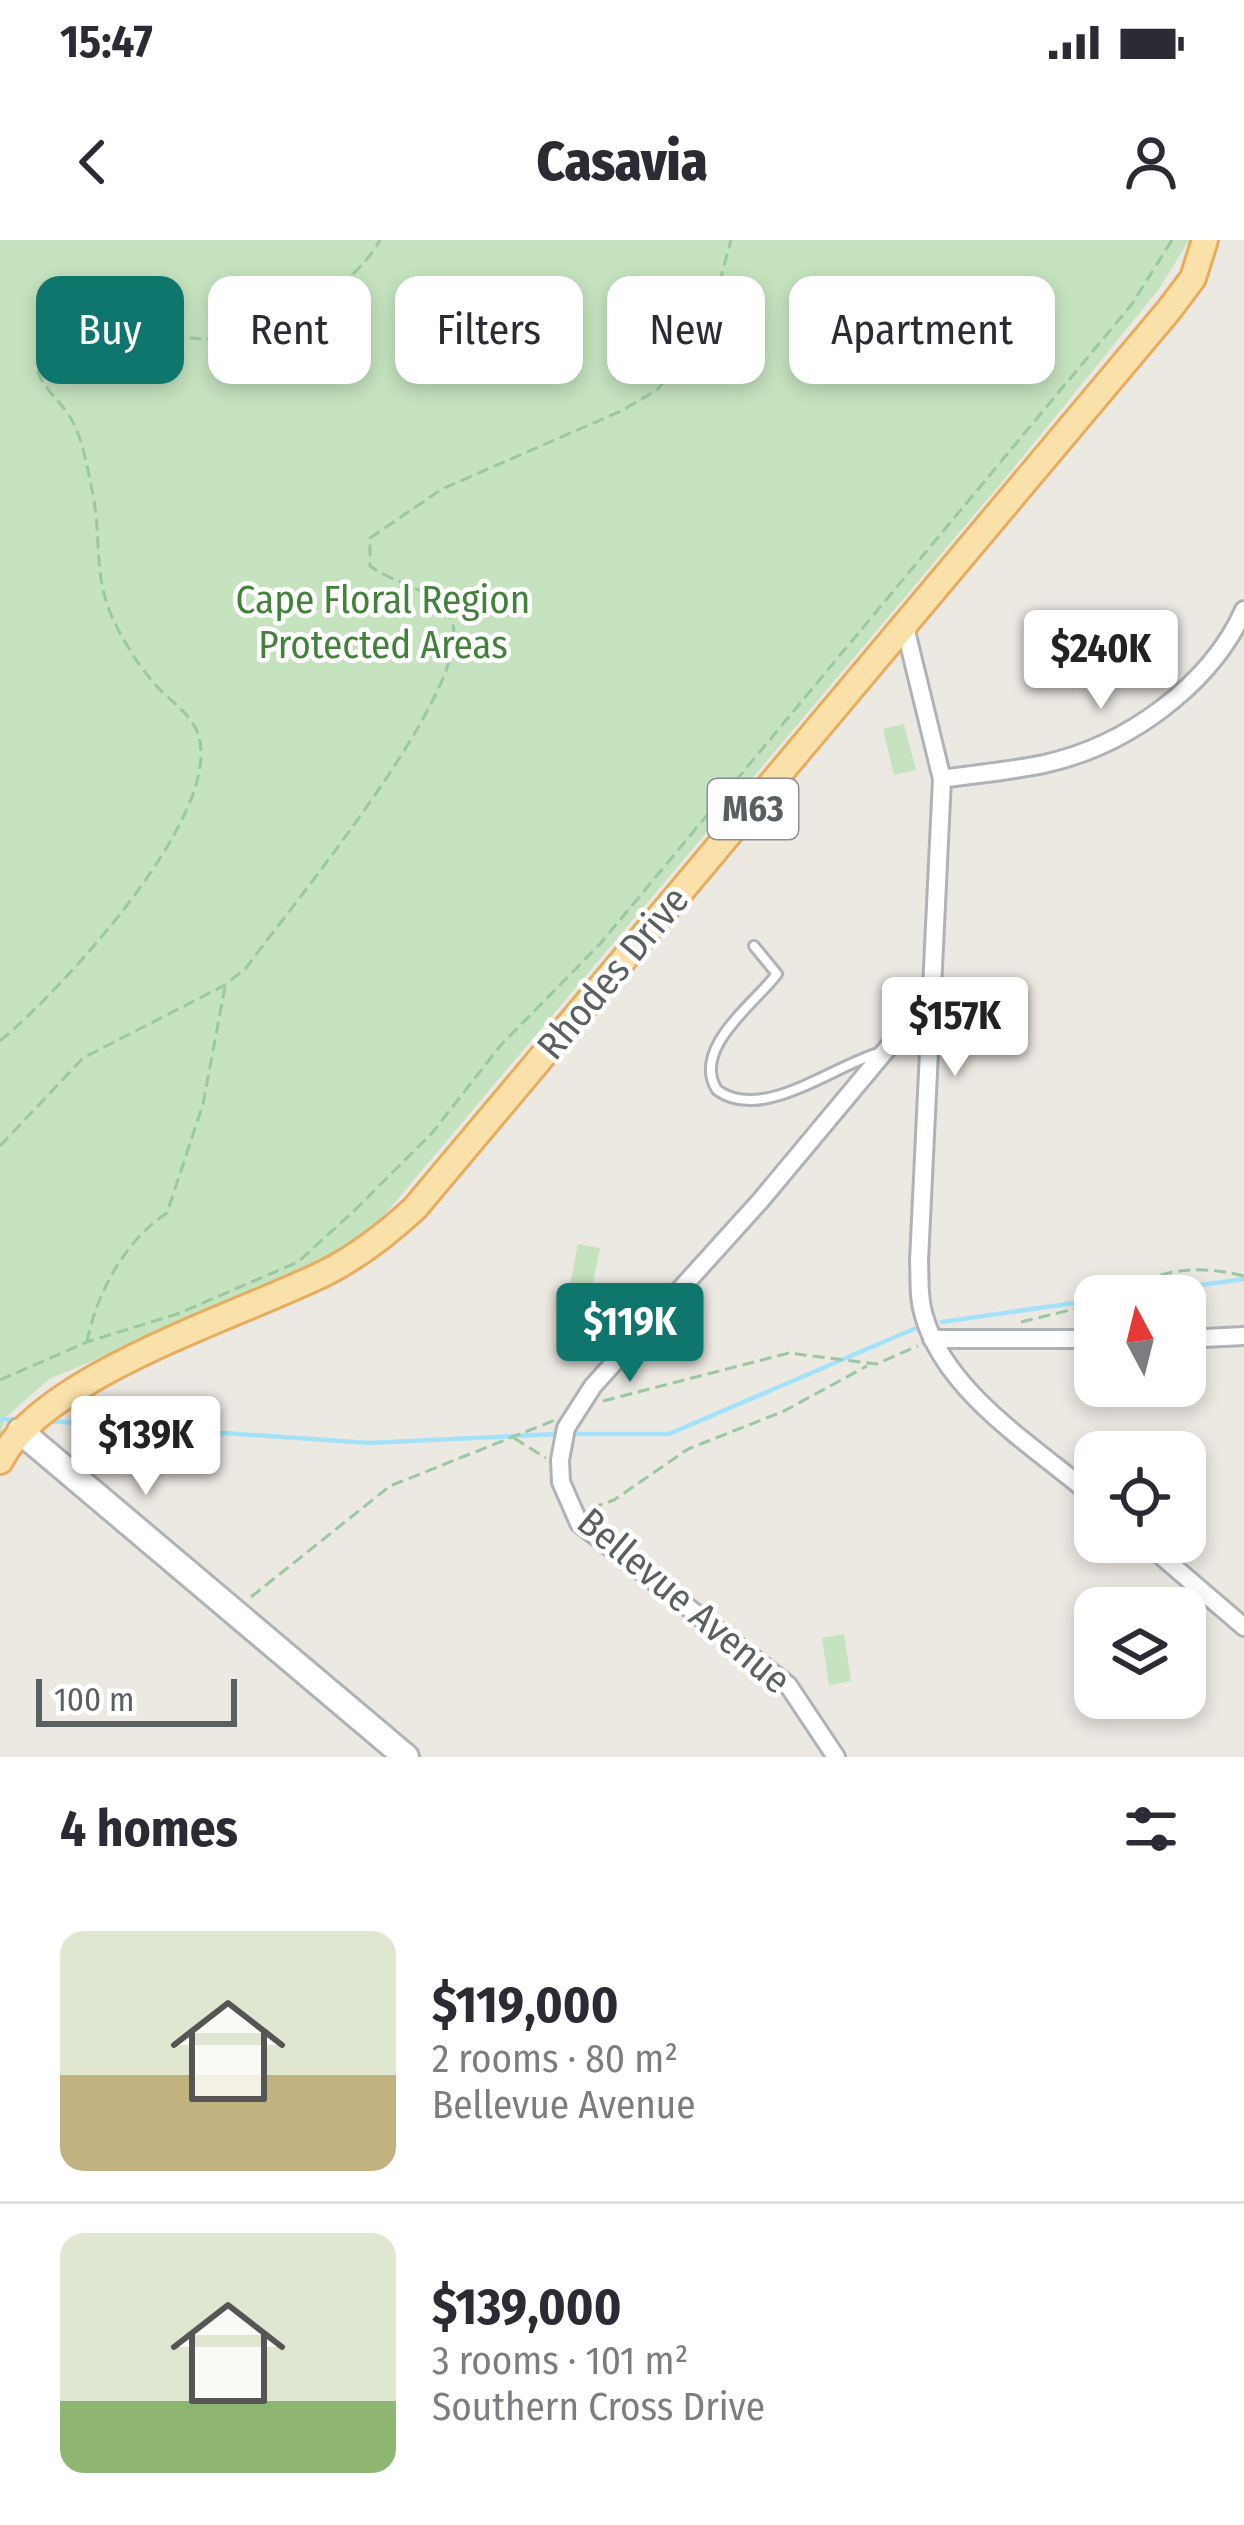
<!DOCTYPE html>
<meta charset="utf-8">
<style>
body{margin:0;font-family:"Fira Sans Condensed",sans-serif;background:#f2f2f3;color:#2b2b33;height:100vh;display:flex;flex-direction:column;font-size:45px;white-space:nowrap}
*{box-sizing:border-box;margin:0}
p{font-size:39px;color:#7c7c81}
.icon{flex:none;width:66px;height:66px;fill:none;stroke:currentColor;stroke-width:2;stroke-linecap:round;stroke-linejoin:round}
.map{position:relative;height:1517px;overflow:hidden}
.details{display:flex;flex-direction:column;background:#fff;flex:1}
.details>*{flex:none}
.guide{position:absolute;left:36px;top:36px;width:1173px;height:108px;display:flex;gap:24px}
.needle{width:78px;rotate:353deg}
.tools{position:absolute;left:1074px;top:1035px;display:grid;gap:24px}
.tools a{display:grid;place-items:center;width:132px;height:132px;border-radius:24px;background:#fff;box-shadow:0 6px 18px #0003;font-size:60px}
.scale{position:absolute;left:36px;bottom:30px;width:201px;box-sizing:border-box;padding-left:12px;border:6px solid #5a5f62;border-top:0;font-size:33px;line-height:42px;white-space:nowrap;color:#5a5f62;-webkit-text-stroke:9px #fff;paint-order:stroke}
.price{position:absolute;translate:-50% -102px;padding:0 27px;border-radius:12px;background:#fff;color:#222;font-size:39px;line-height:78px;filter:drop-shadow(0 3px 6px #0008)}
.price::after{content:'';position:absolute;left:50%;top:72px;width:36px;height:27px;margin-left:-18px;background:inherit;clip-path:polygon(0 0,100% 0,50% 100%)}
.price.selected{background:#0f766e;color:#fff}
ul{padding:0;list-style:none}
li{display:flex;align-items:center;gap:36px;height:300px;padding:0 60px}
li+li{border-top:3px solid #e1e1e2}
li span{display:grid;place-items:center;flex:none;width:336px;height:240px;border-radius:24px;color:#555}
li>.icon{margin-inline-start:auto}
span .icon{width:144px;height:144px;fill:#fffc;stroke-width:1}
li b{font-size:51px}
h2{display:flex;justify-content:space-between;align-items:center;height:144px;padding:0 60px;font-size:51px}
.tag{padding:0 42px;border-radius:24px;background:#fff;box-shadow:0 6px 18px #0003;font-size:42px;line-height:108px}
.tag.selected{background:#0f766e;color:#fff}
.status{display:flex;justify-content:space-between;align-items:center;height:84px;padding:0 60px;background:#fff;direction:ltr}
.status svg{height:33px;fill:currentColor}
header{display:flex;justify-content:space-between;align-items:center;height:156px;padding:0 60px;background:#fff;font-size:54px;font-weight:800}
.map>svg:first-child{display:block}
</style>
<div class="status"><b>15:47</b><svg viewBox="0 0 49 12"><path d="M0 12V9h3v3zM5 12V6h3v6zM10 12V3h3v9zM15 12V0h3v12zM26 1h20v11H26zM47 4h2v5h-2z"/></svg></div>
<header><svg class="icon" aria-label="back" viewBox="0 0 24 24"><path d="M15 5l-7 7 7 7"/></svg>Casavia<svg class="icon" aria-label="person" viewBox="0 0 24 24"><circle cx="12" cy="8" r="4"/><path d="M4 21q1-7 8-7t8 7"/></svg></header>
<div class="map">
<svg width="1244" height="1517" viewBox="0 0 1244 1517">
<rect width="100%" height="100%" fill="#ece8e2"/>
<path fill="#c5e3bf" d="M0,0h1189l-30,49 -152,187 -638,757 -37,28 -283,118 -43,38 -6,18z
M904,484l12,46 -22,5 -11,-46z
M578,1004l22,4 -9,46 -22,-4z
M844,1394l7,47 -22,4 -7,-47z"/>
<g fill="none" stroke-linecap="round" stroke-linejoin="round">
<path stroke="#a4e2f9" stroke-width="4.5" d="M1123,1056l121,-17
M942,1082l153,-22
M0,1179l18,1
M48,1181l321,22 187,-9
M574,1194h95l247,-106"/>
<g stroke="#afb3b7" stroke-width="14">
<path id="lane" d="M754,706l23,28c-23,30 -86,75 -60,116 45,33 115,-24 164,-38"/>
</g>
<g stroke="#afb3b7" stroke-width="22">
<path id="street" d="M904,383l38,156 -23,482c1,18 -1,37 5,55 22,78 113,132 171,182
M942,539c33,-5 68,-8 102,-15 82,-18 166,-78 200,-154
M932,1099h163
M1185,1099l59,-3
M1145,1302l99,85
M836,1517l-48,-72 -209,-162 -18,-41 -1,-22 6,-32 27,-42 168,-186 171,-205"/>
</g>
<g stroke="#aeb3b6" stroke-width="30">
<path id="secondary" d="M20,1191l386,326"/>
</g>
<g stroke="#e8ac5f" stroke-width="30">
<path id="primary" d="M0,1221c43,-85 238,-145 325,-188 34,-17 63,-40 90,-65l754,-898 24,-32 12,-38"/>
</g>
<path stroke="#9cc8a1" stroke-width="3" stroke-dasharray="12 6" stroke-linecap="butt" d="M0,801c59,-49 221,-222 199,-304 -6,-23 -31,-37 -46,-55 -17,-20 -33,-46 -43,-70 -16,-39 -9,-77 -17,-117 -5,-24 -10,-57 -23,-78 -10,-16 -24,-26 -32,-44 -9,-93 121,-33 168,-34 61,-3 145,-46 174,-99
M0,906l83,-88 142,-73 21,-17c42,-58 229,-282 206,-346 -12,-33 -57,-37 -82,-56v-28l72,-49 179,-78 36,-21 29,-35 27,-49 18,-66
M1111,1056c47,-25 81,-33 133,-20
M1021,1082l74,-18
M87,1102c9,-48 39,-103 80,-129l36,-109 22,-117
M0,1140l87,-38 90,-28 121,-52 59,-54 75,-75 68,-87 100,-102 532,-640 40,-64
M603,1161l186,-48 87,11 42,-18
M514,1198l32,20
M591,1268l23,-8 74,-51 96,-38 83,-45
M251,1357l139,-111 165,-66"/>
<use href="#lane" stroke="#fff" stroke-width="8"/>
<use href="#street" stroke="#fff" stroke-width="16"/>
<use href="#secondary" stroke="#fff" stroke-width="24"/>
<use href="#primary" stroke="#fae0a9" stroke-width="24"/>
</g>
<g text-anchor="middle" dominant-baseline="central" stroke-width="9" stroke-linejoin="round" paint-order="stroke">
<rect fill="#fff" stroke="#8c8f91" stroke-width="3" x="708" y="539" width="90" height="60" rx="9"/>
<g font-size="36" font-weight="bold" fill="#5a5f62">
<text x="753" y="569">M63</text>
</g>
<g font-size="39" fill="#42813a" stroke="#fff">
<text x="383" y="360">Cape Floral Region<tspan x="383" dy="45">Protected Areas</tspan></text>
</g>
<g font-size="39" fill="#5a5f62" stroke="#fff">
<text transform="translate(613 733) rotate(-50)">Rhodes Drive</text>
<text transform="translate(684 1361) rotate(40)">Bellevue Avenue</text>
</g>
</g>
</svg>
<div class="tools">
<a><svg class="needle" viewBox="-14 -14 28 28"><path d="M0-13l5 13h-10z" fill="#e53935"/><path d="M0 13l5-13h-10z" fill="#7c7c81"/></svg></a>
<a><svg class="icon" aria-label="locate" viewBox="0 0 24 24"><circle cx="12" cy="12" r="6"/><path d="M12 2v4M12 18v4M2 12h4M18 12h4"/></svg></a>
<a><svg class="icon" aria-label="layers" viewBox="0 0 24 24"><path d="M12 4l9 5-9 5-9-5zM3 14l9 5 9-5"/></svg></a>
</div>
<div class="scale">100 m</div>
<b class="price" style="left:1101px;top:472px">$240K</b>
<b class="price" style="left:955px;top:839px">$157K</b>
<b class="price selected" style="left:630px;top:1145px">$119K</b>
<b class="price" style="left:146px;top:1258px">$139K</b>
<div class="guide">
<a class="tag selected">Buy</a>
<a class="tag">Rent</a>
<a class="tag">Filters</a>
<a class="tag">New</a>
<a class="tag">Apartment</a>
</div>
</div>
<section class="details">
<h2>4 homes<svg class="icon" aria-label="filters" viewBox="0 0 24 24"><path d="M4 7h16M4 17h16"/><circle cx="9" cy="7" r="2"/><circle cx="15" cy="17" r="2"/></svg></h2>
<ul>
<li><span style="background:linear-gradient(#dfe7d0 60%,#c2b280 0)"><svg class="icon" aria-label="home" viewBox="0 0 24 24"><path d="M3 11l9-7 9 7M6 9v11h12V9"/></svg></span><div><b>$119,000</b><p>2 rooms · 80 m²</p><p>Bellevue Avenue</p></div></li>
<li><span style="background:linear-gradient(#dfe7d0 70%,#8fb573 0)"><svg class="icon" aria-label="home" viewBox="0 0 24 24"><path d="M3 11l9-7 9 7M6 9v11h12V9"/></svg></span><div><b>$139,000</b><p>3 rooms · 101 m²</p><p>Southern Cross Drive</p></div></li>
</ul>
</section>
